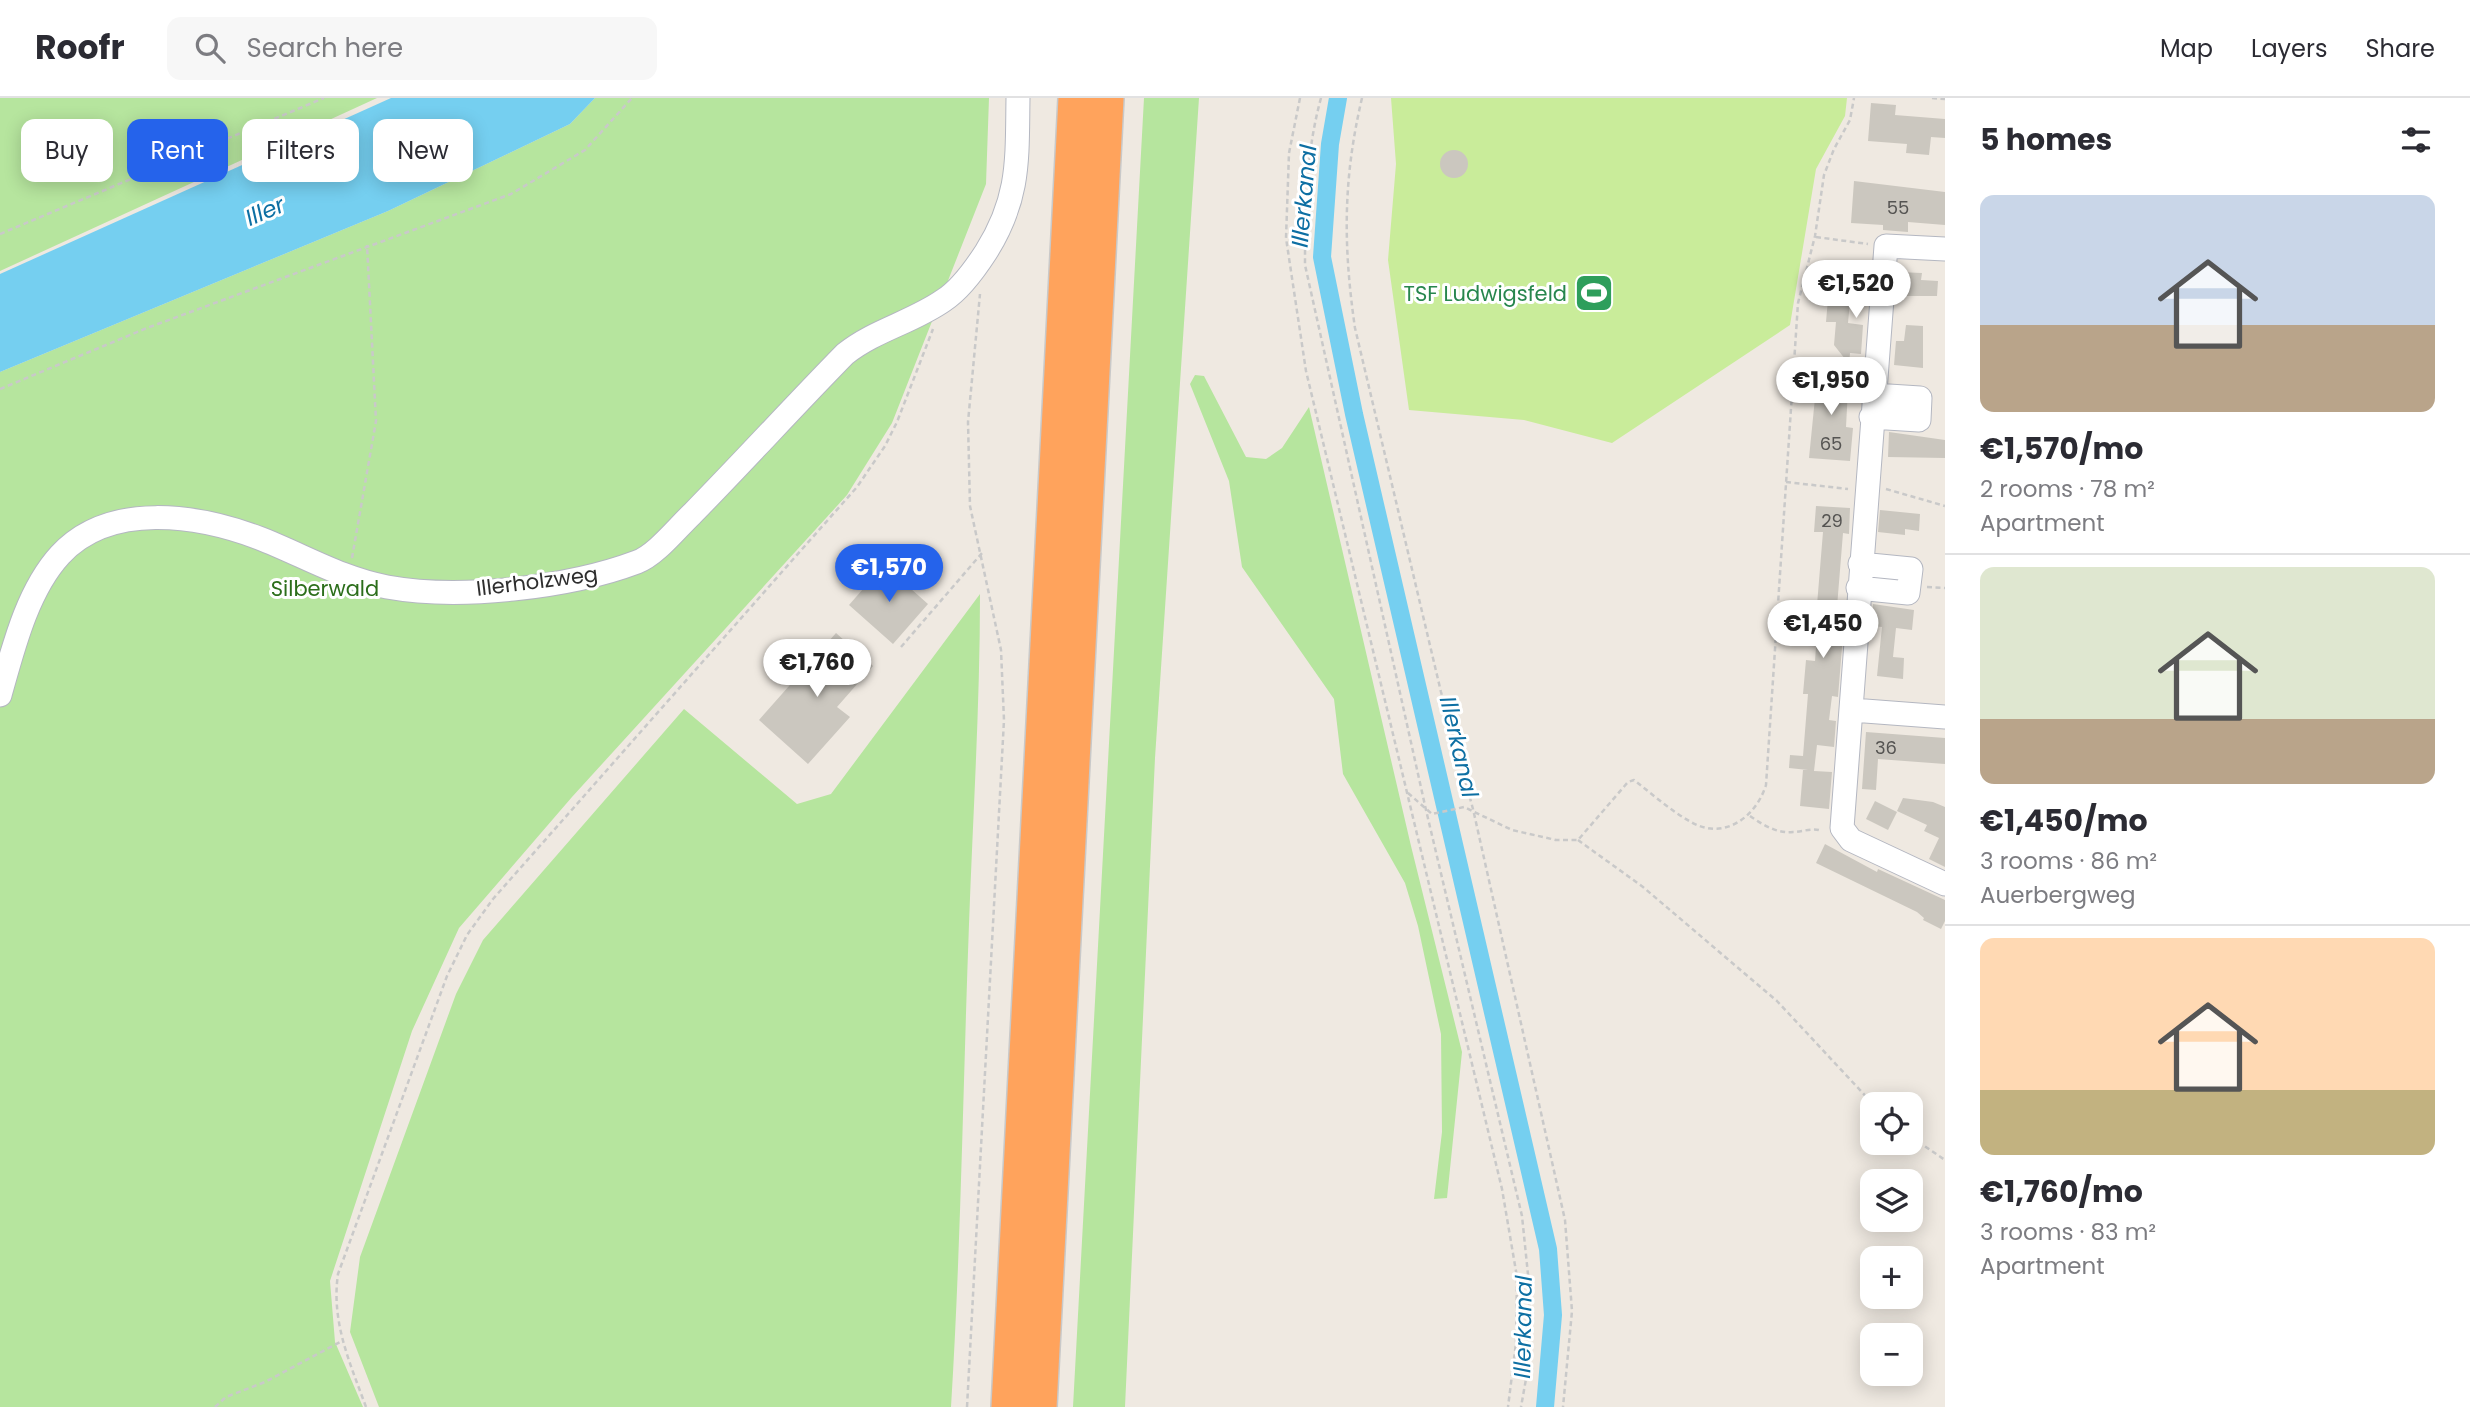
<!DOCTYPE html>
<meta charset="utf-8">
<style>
body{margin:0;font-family:Poppins,sans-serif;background:#f7f7f7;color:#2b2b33;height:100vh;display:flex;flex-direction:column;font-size:26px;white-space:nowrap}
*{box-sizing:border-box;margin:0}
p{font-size:23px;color:#7c7c81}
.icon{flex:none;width:38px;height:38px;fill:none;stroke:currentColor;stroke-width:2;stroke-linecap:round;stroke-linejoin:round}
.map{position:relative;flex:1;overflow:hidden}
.panel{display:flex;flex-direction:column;background:#fff;width:525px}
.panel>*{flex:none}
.banner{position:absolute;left:21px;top:21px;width:665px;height:63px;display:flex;gap:14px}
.fabs{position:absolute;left:1860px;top:994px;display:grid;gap:14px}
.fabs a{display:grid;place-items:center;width:63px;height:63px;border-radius:14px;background:#fff;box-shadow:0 4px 18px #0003;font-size:35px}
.price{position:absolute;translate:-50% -60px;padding:0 16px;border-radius:24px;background:#fff;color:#222;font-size:23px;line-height:46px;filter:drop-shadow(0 2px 4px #0008)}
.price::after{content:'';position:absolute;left:50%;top:42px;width:21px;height:16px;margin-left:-10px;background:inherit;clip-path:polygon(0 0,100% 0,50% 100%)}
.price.selected{background:#2563eb;color:#fff}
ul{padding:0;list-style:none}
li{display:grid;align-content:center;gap:14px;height:371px;padding:0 35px}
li+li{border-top:2px solid #e1e1e2}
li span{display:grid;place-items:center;height:217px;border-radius:14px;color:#555}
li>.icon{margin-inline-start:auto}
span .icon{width:126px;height:126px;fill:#fffc;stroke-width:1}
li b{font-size:30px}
h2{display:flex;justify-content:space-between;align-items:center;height:84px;padding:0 35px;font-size:30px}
.chip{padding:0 24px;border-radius:14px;background:#fff;box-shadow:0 4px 18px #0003;font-size:24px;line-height:63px}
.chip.selected{background:#2563eb;color:#fff}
header{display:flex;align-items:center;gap:42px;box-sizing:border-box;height:98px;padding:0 35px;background:#fff;border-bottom:2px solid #e1e1e2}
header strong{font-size:33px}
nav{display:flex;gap:38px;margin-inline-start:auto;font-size:24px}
.search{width:490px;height:63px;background:#f7f7f7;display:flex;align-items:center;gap:18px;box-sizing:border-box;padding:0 24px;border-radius:14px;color:#7c7c81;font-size:26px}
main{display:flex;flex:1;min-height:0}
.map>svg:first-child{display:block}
</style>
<header>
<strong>Roofr</strong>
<div class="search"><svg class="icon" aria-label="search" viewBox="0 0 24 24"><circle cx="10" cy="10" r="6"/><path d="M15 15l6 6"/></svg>Search here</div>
<nav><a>Map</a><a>Layers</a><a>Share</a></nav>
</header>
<main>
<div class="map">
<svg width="1945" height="1309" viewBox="0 0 1945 1309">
<rect width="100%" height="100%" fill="#efe9e1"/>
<path fill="#b6e59e" d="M0,0h377l-377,173z
M595,0h394l-3,86 -94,239 -45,72 -275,302 -113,131 -47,103 -82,250 5,61 28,65h-363v-1035l388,-161 182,-87z
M1144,0h55l-44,660 -30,649h-52z
M1195,277l9,1 42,81 20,2 16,-11 27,-41 102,439 51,206 -15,146 -13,1 8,-67 -1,-98 -23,-108 -13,-43 -62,-109 -9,-75 -92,-132 -13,-86 -39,-97z
M980,496c0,110 -7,220 -11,330 -6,161 -8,322 -18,483h-572l-29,-75 10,-75 96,-263 27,-54 201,-231 113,95 34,-10z"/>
<path fill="#c9ec9a" d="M1391,0h456l-2,18 -29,53 -26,156 -178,118 -88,-23 -115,-10 -21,-150 8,-96z"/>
<path fill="#75cff0" d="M391,0h204l-25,26 -182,87 -388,161v-98z"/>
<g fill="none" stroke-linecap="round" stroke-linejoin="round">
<path stroke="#75cff0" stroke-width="18" d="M1338,0l-8,46 -8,113 32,157 194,835 5,66 -8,92"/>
</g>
<path fill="#cbc7bf" d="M1871,5l25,2 -1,10 50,4v19l-14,-1 -2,18 -23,-2 1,-9 -39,-3z
M1440 66a14 14 0 1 1 28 0a14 14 0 1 1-28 0Z
M1854,83l91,11v33l-37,-3v10l-25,-2v-5l-32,-2z
M1845,169l23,2 -3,28 -23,-2z
M1898,174l24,1 -1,7 17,1 -1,15h-41z
M1828,201l22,2 -2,22 15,2 -2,29 -11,-1 -1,11 -15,-19 2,-23h-10z
M1906,227l17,1v42l-29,-3 2,-24h8z
M1818,270l31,2 -3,57 7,1 -3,33 -41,-3z
M1889,334l56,8v18l-57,-1z
M1816,408l34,2 -1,26 -6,-1 -6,74 -1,15h8l-6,75 -6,-1 -3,24 7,1 -2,26 -17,-2 -3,26 18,1 -3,37 -29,-3 3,-36h5l-19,-2 1,-13 13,1 5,-62h-5l3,-34 9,1 3,-41 -7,-1 1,-14h5l6,-73h-9z
M1880,412l40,4 -1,17 -14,-2v6l-27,-3z
M884,467l44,39 -35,40 -44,-39z
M1873,506l41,6 -2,20 -16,-2 -3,29 11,1 -1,21 -26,-3 5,-49 -11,-1z
M836,535l37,33 -36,41 13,10 -42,47 -49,-44z
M1866,634l79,6v26l-67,-5 -2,31 -14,-1z
M1903,700l30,4 12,5v60l-16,-8 10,-21 -15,-7 3,-6 -30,-14z
M1875,703l22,11 -9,18 -22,-11z
M1825,746l52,28 1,-3 67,31v21l-4,8 -18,-9 1,-2 -7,-6 -101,-49z"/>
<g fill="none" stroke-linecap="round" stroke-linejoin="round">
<g stroke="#b4b7c1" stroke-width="25">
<path id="minor" d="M1945,151l-59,-3 -44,582 9,12 94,44
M1871,319l48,3 1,-22 -47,-3
M1858,490l50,5 3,-24 -51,-5
M0,597c13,-46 27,-104 60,-140 50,-54 138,-40 199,-17 44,17 81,40 128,49 72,13 181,1 250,-25 19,-7 40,-34 55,-48 52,-53 101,-107 153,-160 30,-24 68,-32 99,-54 17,-11 31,-31 42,-48 34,-54 31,-92 32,-154
M1852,612l93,7"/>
</g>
<g stroke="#c9c9c9" stroke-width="38">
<path id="highway" d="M1009,1309l67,-1309
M1039,1309l67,-1309"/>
</g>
<path stroke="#c9c9c9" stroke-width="2.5" stroke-dasharray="5 3.5" stroke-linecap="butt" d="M1300,0l-11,55 -3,85 20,133 196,818 15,88 -1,66 -8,64
M1321,0c-15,54 -16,111 -16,167l121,545 96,406 8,78 -4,85 -5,28
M1362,0c-19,81 -19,147 -7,230l86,364 32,117 92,411 7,91 -9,96
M1932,0l13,1
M0,136l324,-136
M1816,139l52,7
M0,291l147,-61 364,-134 74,-44 47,-52
M1786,384l62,7
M1886,391l59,17
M352,460l24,-137 -9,-176
M1927,489l18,1
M901,549l81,-94
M1408,695l24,21 32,-7 48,23 44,10h22l50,-58 6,-2c18,14 37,31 57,42 33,19 65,-5 75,-37l32,-482 17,-67 9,-61 10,-26 16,-29 4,-22
M1750,718c13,9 28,18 43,16 10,0 20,-5 29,-1
M1578,742l65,47 134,114 96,103
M1911,1039l34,23
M215,1309l11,-10 39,-15 77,-41
M366,1309c-16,-44 -35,-85 -28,-133l109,-298 20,-41 26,-36 364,-412 28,-41 12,-24 36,-93
M967,1309l37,-687 -3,-70 -31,-144 -2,-84 12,-128"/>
<use href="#minor" stroke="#fff" stroke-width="23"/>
<use href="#highway" stroke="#ffa35c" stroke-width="35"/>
</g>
<defs>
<g id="stadium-square" transform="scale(2.0125)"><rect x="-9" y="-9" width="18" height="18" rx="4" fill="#2e9e5b" stroke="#fff"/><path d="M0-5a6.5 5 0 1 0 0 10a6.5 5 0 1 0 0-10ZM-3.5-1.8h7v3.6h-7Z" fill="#fff"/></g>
</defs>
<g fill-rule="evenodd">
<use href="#stadium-square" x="1594" y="195"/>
</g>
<g text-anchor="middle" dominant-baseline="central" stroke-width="6" stroke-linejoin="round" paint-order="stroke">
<g font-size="18" fill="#555452">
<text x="1898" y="109">55</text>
<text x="1831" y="345">65</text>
<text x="1832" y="422">29</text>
<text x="1886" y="649">36</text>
</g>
<g font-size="21" fill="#27864d" stroke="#fff" text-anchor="end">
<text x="1567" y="195">TSF Ludwigsfeld</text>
</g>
<g font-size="21" fill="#2e2e2e" stroke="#fff">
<text transform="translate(537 483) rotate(-7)">Illerholzweg</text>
</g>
<g font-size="21" fill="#2c6e1b" stroke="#fff">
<text x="325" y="490">Silberwald</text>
</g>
<g font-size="23" font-style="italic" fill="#0d6fa3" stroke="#fff">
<text transform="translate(1304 98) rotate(-85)">Illerkanal</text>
<text transform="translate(265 113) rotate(-23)">Iller</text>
<text transform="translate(1459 649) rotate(77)">Illerkanal</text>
<text transform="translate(1523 1229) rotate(-89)">Illerkanal</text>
</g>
</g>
</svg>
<div class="fabs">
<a><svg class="icon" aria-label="locate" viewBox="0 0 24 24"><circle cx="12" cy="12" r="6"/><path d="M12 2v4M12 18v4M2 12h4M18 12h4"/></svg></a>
<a><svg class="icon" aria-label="layers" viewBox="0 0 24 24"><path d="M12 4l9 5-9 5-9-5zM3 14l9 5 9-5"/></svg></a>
<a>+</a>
<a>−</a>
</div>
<b class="price" style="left:1856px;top:222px">€1,520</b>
<b class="price" style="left:1831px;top:319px">€1,950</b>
<b class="price selected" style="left:889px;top:506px">€1,570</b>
<b class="price" style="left:1823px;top:562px">€1,450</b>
<b class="price" style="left:817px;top:601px">€1,760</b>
<div class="banner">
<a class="chip">Buy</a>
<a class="chip selected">Rent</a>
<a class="chip">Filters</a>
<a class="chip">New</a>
</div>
</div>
<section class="panel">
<h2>5 homes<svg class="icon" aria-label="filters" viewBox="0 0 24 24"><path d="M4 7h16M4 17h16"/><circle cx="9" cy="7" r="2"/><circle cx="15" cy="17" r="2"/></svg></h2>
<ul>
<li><span style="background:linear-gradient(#c9d6e8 60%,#b9a48a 0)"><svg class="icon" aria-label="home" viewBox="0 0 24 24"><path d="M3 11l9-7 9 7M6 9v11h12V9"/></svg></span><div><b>€1,570/mo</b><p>2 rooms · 78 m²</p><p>Apartment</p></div></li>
<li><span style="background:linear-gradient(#dfe7d0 70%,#b9a48a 0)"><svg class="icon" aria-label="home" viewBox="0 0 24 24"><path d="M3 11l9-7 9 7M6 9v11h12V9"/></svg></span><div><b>€1,450/mo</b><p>3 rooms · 86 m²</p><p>Auerbergweg</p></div></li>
<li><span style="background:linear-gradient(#ffd9b3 70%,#c2b280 0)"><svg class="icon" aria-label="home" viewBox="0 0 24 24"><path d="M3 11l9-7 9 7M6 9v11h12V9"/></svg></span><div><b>€1,760/mo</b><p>3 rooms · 83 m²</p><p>Apartment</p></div></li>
</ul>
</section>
</main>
